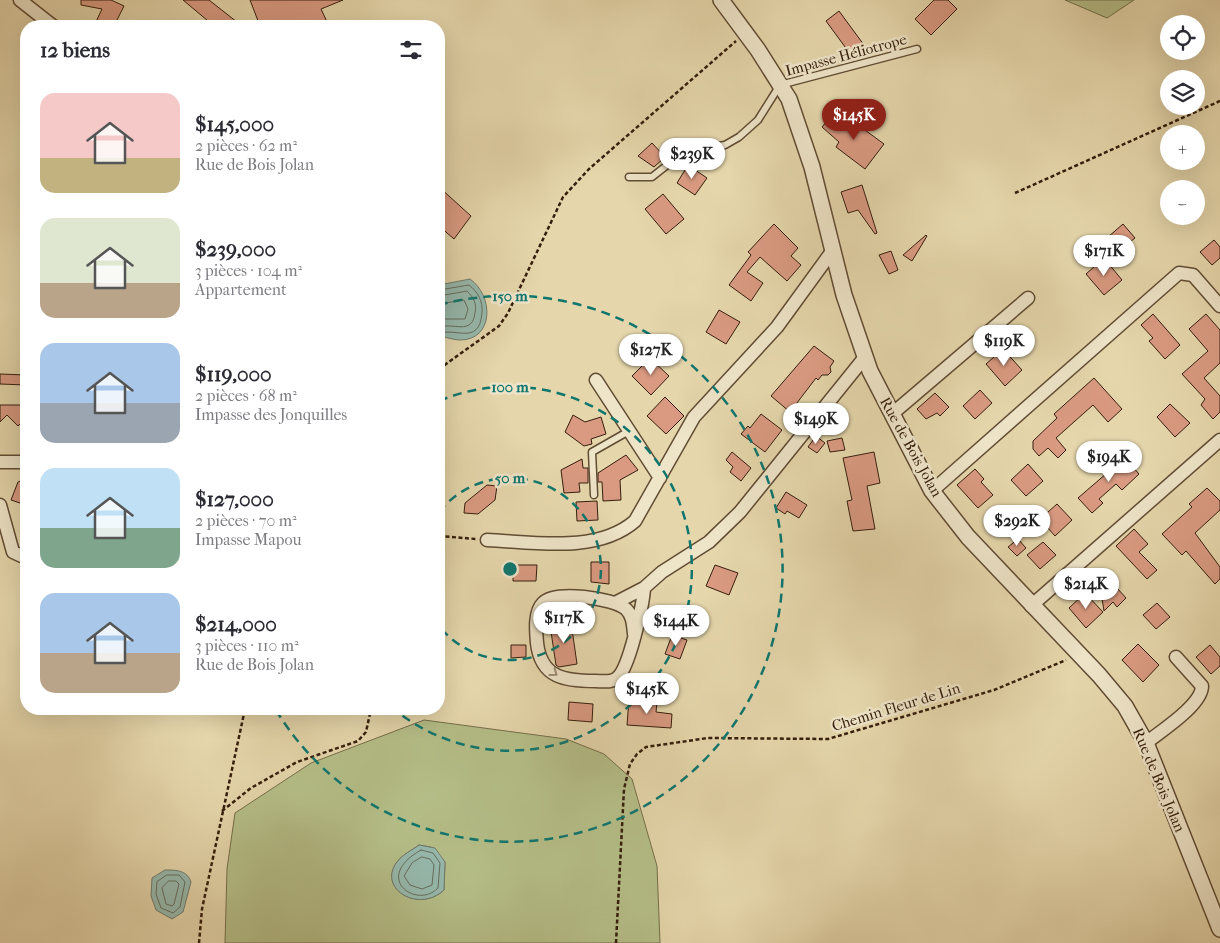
<!DOCTYPE html>
<html lang="fr">
<meta charset="utf-8">
<style>
body{margin:0;font-family:"IM FELL French Canon",serif;background:#f7f7f7;color:#2b2b33;height:100vh;display:flex;flex-direction:column;font-size:19px;white-space:nowrap}
*{box-sizing:border-box;margin:0}
p{font-size:16px;color:#7c7c81}
.icon{flex:none;width:28px;height:28px;fill:none;stroke:currentColor;stroke-width:2;stroke-linecap:round;stroke-linejoin:round}
.map{position:relative;flex:1;overflow:hidden}
.panel{position:absolute;left:20px;top:20px;width:425px;height:695px;display:flex;flex-direction:column;background:#fff;border-radius:20px;box-shadow:0 5px 20px #0002}
.panel>*{flex:none}
.tools{position:absolute;left:1160px;top:15px;display:grid;gap:10px}
.tools a{display:grid;place-items:center;width:45px;height:45px;border-radius:50%;background:#fff;box-shadow:0 5px 20px #0002;font-size:25px}
.price{position:absolute;translate:-50% -42px;padding:0 11px;border-radius:18px;background:#fff;color:#222;font-size:16px;line-height:32px;filter:drop-shadow(0 1px 2px #0008)}
.price::after{content:'';position:absolute;left:50%;top:30px;width:15px;height:11px;margin-left:-8px;background:inherit;clip-path:polygon(0 0,100% 0,50% 100%)}
.price.active{background:#8f2418;color:#fff}
ul{padding:0;list-style:none}
li{display:flex;align-items:center;gap:15px;height:125px;padding:0 20px}
li span{display:grid;place-items:center;flex:none;width:140px;height:100px;border-radius:15px;color:#555}
li>.icon{margin-inline-start:auto}
span .icon{width:60px;height:60px;fill:#fffc;stroke-width:1}
li b{font-size:21px}
h2{display:flex;justify-content:space-between;align-items:center;height:60px;padding:0 20px;font-size:21px}
.map>svg:first-child{display:block}
</style>
<div class="map">
<svg width="1220" height="943" viewBox="0 0 1220 943">
<rect width="100%" height="100%" fill="#e5d6ab"/>
<filter id="stains"><feTurbulence type="fractalNoise" baseFrequency=".004" numOctaves="4"/><feColorMatrix values="0 0 0 0 .2 0 0 0 0 .09 0 0 0 0 .02 0 0 0 .5 -.17"/></filter>
<radialGradient id="worn" r=".72"><stop offset=".6" stop-color="#630" stop-opacity="0"/><stop offset="1" stop-color="#630" stop-opacity=".3"/></radialGradient>
<path fill="#b5be88" stroke="#756e4a" fill-rule="evenodd" d="M1065,0h69l-27,18z
M424,720l142,19 38,15 28,25 25,87 3,77h-435l2,-74 8,-56 76,-50zM419,845l12,2 14,15 -1,28c-24,23 -67,0 -47,-28 6,-8 14,-11 22,-17z"/>
<path fill="#96b9ad" stroke="#6f7b6d" d="M470,279c24,17 24,61 -10,61 -5,0 -11,-2 -16,-3l-5,3v-55z
M419,845l16,3 10,14 -1,28c-26,24 -67,-2 -47,-28 6,-8 14,-11 22,-17z
M165,870c11,0 22,0 26,12l-8,30 -11,7 -16,-9 -5,-14 1,-18z"/>
<g fill="none" stroke-linecap="round" stroke-linejoin="round">
<path stroke="#666c5c" stroke-width="1" d="M439,290l30,-5c9,7 14,16 13,28 -3,34 -28,13 -43,21
M439,296l28,-5c7,7 10,13 8,22 -3,23 -22,9 -36,14
M439,304l25,-4 4,9 -3,10h-26
M421,850l12,3 7,10 -2,25c-21,22 -67,-10 -17,-38z
M422,857l8,2 4,6 -2,20 -10,4 -12,-4 -6,-9 8,-13z
M167,875h12l6,7 -5,25 -7,6 -12,-5 -5,-14 1,-12z
M169,881h7l3,3 -5,20 -2,2 -6,-2 -4,-16z"/>
</g>
<path fill="#d99a81" stroke="#351e0c" d="M81,0h30l13,6 -10,20h-20l8,-17 -21,-4z
M183,0h26l33,26h-28z
M250,0h93l-22,9 8,17h-69z
M934,0h14l9,9 -26,26 -16,-16z
M839,11l25,34 -13,10 -25,-34z
M834,113l17,14 3,-5 30,22 -19,25 -29,-22 3,-5 -17,-15z
M652,143l13,14 -11,10 -16,-11z
M688,165l19,13 -12,17 -18,-12z
M862,185l15,48 -2,1 -17,-24 -10,3 -7,-21z
M439,187l32,29 -17,23 -15,-13z
M663,194l21,25 -18,15 -21,-25z
M774,224l24,24 -7,8 10,9 -14,16 -27,-24 -13,15 16,11 -12,18 -22,-16 22,-30 -3,-3z
M1123,224l12,14 -15,12 -12,-13z
M926,235l1,1 -15,25 -9,-6z
M1214,240l6,7v11l-8,7 -12,-13z
M891,251l7,19 -9,4 -10,-19z
M1104,258l18,22 -18,15 -18,-21z
M719,310l21,12 -14,22 -20,-12z
M1153,314l27,31 -15,14 -16,-18 4,-3 -12,-13z
M1206,314l14,16v33l-16,15 16,18v16l-7,7 -12,-14 4,-6 -23,-25 26,-23 -19,-22z
M814,346l20,15 -4,6 1,5 -3,3h-6l-4,5 -2,-2 -26,34 -19,-16z
M1003,349l19,21 -17,16 -19,-22z
M650,358l19,18 -18,19 -19,-19z
M0,374l26,1v10l-26,-1z
M1094,378l28,31 -14,13 -15,-17 -37,33 10,12 -8,8 -10,-10 -9,8 -6,-7v-8l24,-23 -3,-4z
M980,390l12,13 -17,16 -12,-13z
M935,393l14,14 -9,9 -3,-3 -11,6 -9,-10z
M665,397l19,19 -18,18 -19,-18z
M1170,404l20,19 -15,14 -18,-20z
M0,405h26v13l-8,8 -11,-11 -7,7z
M761,414l21,16 -17,22 -24,-18 7,-8 2,2z
M573,415l12,7 16,-5 5,17 -15,5 1,5 -8,2 -19,-14z
M816,436l9,7 -8,10 -9,-6z
M842,438l3,12 -15,2 -3,-11z
M732,452l19,16 -10,13 -11,-9 3,-5 -7,-7z
M874,452l6,31 -13,3 8,43 -22,2 -6,-30 5,-1 -9,-42z
M626,455l12,15 -18,10 1,20 -18,1 -1,-19h-4v-9z
M1122,455l17,19 -17,16 -6,-6 -17,15 4,4 -11,10 -14,-15 29,-25 -2,-2z
M582,459l1,9h5v15h-9l1,9 -16,1 -3,-23z
M1028,464l15,17 -17,15 -15,-16z
M975,469l9,10 -3,3 12,13 -15,13 -21,-23z
M26,479v26l-15,-5 7,-18z
M487,485l10,1 -2,14 -17,14 -14,-1 1,-10z
M1207,488l13,13v9l-25,23 25,34v12l-5,5 -29,-33 -4,4 -20,-21 30,-27 -3,-3z
M786,492l21,13 -8,13 -12,-7 -2,3 -9,-6z
M597,501l1,19 -21,1 -1,-19z
M1057,504l15,16 -17,16 -15,-17z
M1134,529l14,15 -9,8 18,18 -10,9 -31,-33z
M1018,539l8,9 -9,8 -9,-9z
M1043,542l13,13 -16,14 -13,-14z
M591,562h18v22l-18,-2z
M513,565h24l-1,16h-23z
M715,565l23,8 -9,22 -23,-9z
M1115,575l2,13 9,10 -9,9 -4,-5 -9,9 -5,-31z
M1085,593l18,19 -17,16 -17,-20z
M1157,603l13,14 -14,12 -13,-14z
M571,622l6,42 -18,3 -3,-2 -6,-40z
M672,635l15,5 -7,19 -15,-5z
M1138,644l21,21 -16,17 -21,-22z
M511,645h15v12l-15,1z
M1210,645l10,12v9l-9,8 -15,-17z
M629,700l28,2 -1,10 16,2 -1,14 -44,-3z
M569,702l24,2 -1,18 -24,-2z"/>
<g fill="none" stroke-linecap="round" stroke-linejoin="round">
<g stroke="#614c34" stroke-width="9">
<path id="service" d="M629,177h23l33,-26 40,-6 14,-8 19,-17 22,-35 137,-36
M594,495l-2,-43 37,-21"/>
</g>
<g stroke="#614c34" stroke-width="15">
<path id="minor" d="M20,0l33,26
M596,380l64,98
M892,414l136,-116
M0,462h26
M932,491l247,-218 14,2 27,31
M0,505l13,47 13,6
M487,540c47,2 110,14 148,-19l59,-104 83,-90 56,-77
M615,603l29,-15 18,-16 47,-30 31,-30 125,-155
M1031,606l189,-166
M634,634c-1,-9 -1,-18 -8,-25 -13,-11 -71,-19 -83,-6 -9,9 -7,28 -6,40 4,35 28,38 58,38 7,0 16,2 22,-3 12,-9 26,-73 27,-90
M1146,743c15,-12 56,-38 56,-57l-26,-29"/>
</g>
<g stroke="#614c34" stroke-width="18">
<path id="tertiary" d="M721,0l37,50 31,49 23,68 32,128 26,76 62,120 36,46 131,138 26,31 21,37 74,186"/>
</g>
<path stroke="#351e0c" stroke-width="2.5" stroke-dasharray="4 2.5" stroke-linecap="butt" d="M1015,193l205,-92
M439,369l60,-43 9,-13 55,-116 26,-28 147,-128
M439,536l37,3
M222,811l29,-23 46,-26 61,-21 8,-9 5,-23
M199,943l3,-34 43,-200
M616,943l8,-154 6,-25 7,-10 9,-7 62,-9 120,1 166,-49 72,-30"/>
<use href="#service" stroke="#eee4c8" stroke-width="6"/>
<use href="#minor" stroke="#eee4c8" stroke-width="12"/>
<use href="#tertiary" stroke="#eee4c8" stroke-width="15"/>
</g>
<defs><path id="oneway-chevron" d="M-2-3.5L2.5 0L-2 3.5" fill="none" stroke-width="1.6" stroke-linecap="round" stroke-linejoin="round" transform="scale(1.25)"/></defs>
<use stroke="#9b8b73" href="#oneway-chevron" transform="translate(554 673) rotate(36)"/>
<g fill="none" stroke="#0f766e" stroke-width="2.5" stroke-dasharray="9 6">
<path d="M439 512A91 91 0 1 1 439 626"/>
<path d="M439 401A182 182 0 1 1 394 709"/>
<path d="M439 305A273 273 0 1 1 276 710"/>
</g>
<g text-anchor="middle" dominant-baseline="central" stroke-width="5" stroke-linejoin="round" paint-order="stroke">
<g font-size="15" fill="#351e0c" stroke="#eee4c8">
<text transform="translate(846 55) rotate(-15)">Impasse Héliotrope</text>
<text transform="translate(911 447) rotate(61)">Rue de Bois Jolan</text>
<text transform="translate(896 707) rotate(-17)">Chemin Fleur de Lin</text>
<text transform="translate(1159 780) rotate(67)">Rue de Bois Jolan</text>
</g>
</g>
<circle cx="510" cy="569" r="8" fill="#0f766e" stroke="#eee4c8" stroke-width="2.5"/>
<g font-size="15" text-anchor="middle" font-weight="bold" fill="#0f766e" stroke="#eee4c8" stroke-width="5" stroke-linejoin="round" paint-order="stroke">
<text x="510" y="301">150 m</text>
<text x="510" y="392">100 m</text>
<text x="510" y="483">50 m</text>
</g>
<rect width="100%" height="100%" filter="url(#stains)"/>
<rect width="100%" height="100%" fill="url(#worn)"/>
</svg>
<div class="tools">
<a><svg class="icon" aria-label="locate" viewBox="0 0 24 24"><circle cx="12" cy="12" r="6"/><path d="M12 2v4M12 18v4M2 12h4M18 12h4"/></svg></a>
<a><svg class="icon" aria-label="layers" viewBox="0 0 24 24"><path d="M12 4l9 5-9 5-9-5zM3 14l9 5 9-5"/></svg></a>
<a>+</a>
<a>−</a>
</div>
<b class="price active" style="left:854px;top:141px">$145K</b>
<b class="price" style="left:692px;top:180px">$239K</b>
<b class="price" style="left:1104px;top:277px">$171K</b>
<b class="price" style="left:1004px;top:367px">$119K</b>
<b class="price" style="left:651px;top:376px">$127K</b>
<b class="price" style="left:816px;top:445px">$149K</b>
<b class="price" style="left:1109px;top:483px">$194K</b>
<b class="price" style="left:1017px;top:547px">$292K</b>
<b class="price" style="left:1086px;top:610px">$214K</b>
<b class="price" style="left:564px;top:644px">$117K</b>
<b class="price" style="left:676px;top:647px">$144K</b>
<b class="price" style="left:647px;top:715px">$145K</b>
<section class="panel">
<h2>12 biens<svg class="icon" aria-label="filters" viewBox="0 0 24 24"><path d="M4 7h16M4 17h16"/><circle cx="9" cy="7" r="2"/><circle cx="15" cy="17" r="2"/></svg></h2>
<ul>
<li><span style="background:linear-gradient(#f6c9c9 65%,#c2b280 0)"><svg class="icon" aria-label="home" viewBox="0 0 24 24"><path d="M3 11l9-7 9 7M6 9v11h12V9"/></svg></span><div><b>$145,000</b><p>2 pièces · 62 m²</p><p>Rue de Bois Jolan</p></div></li>
<li><span style="background:linear-gradient(#dfe7d0 65%,#b9a48a 0)"><svg class="icon" aria-label="home" viewBox="0 0 24 24"><path d="M3 11l9-7 9 7M6 9v11h12V9"/></svg></span><div><b>$239,000</b><p>3 pièces · 104 m²</p><p>Appartement</p></div></li>
<li><span style="background:linear-gradient(#a9c7e8 60%,#9aa5b1 0)"><svg class="icon" aria-label="home" viewBox="0 0 24 24"><path d="M3 11l9-7 9 7M6 9v11h12V9"/></svg></span><div><b>$119,000</b><p>2 pièces · 68 m²</p><p>Impasse des Jonquilles</p></div></li>
<li><span style="background:linear-gradient(#bfe0f5 60%,#7fa58c 0)"><svg class="icon" aria-label="home" viewBox="0 0 24 24"><path d="M3 11l9-7 9 7M6 9v11h12V9"/></svg></span><div><b>$127,000</b><p>2 pièces · 70 m²</p><p>Impasse Mapou</p></div></li>
<li><span style="background:linear-gradient(#a9c7e8 60%,#b9a48a 0)"><svg class="icon" aria-label="home" viewBox="0 0 24 24"><path d="M3 11l9-7 9 7M6 9v11h12V9"/></svg></span><div><b>$214,000</b><p>3 pièces · 110 m²</p><p>Rue de Bois Jolan</p></div></li>
</ul>
</section>
</div>
